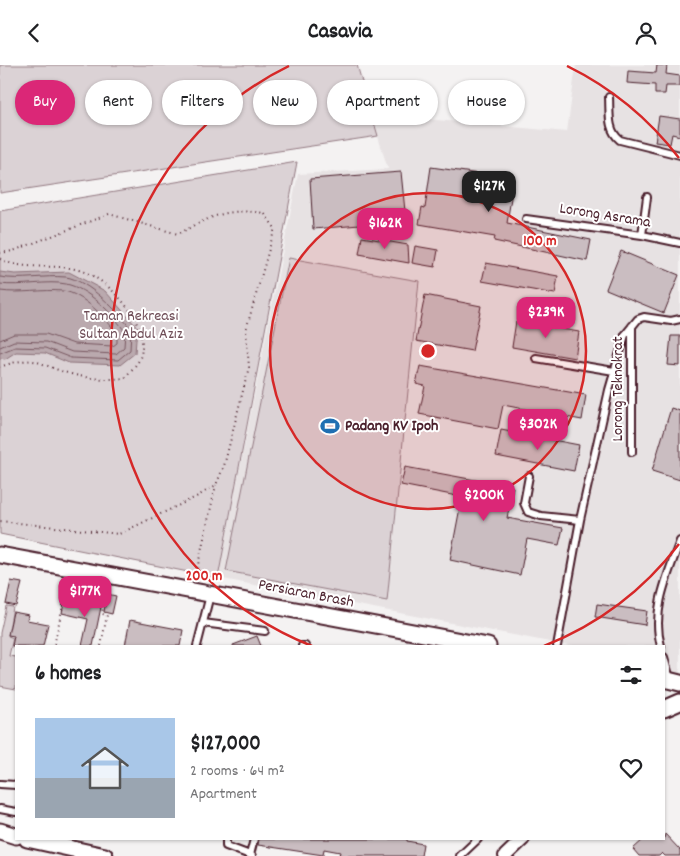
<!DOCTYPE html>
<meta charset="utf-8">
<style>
body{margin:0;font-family:Dekko,sans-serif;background:#f6f6f6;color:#202124;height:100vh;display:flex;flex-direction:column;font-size:19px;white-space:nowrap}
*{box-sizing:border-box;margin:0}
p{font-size:16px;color:#757577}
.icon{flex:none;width:28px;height:28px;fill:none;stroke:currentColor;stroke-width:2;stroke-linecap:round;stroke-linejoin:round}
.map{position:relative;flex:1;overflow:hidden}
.sheet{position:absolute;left:15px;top:580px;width:650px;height:195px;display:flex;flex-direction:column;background:#fff;border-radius:0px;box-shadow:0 1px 4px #0004}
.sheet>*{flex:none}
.top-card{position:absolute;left:15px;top:15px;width:650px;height:45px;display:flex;gap:10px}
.price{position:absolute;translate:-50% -42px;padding:0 11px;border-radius:10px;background:#db2777;color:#fff;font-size:16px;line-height:32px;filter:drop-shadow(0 1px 2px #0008)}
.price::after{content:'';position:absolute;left:50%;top:30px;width:15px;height:11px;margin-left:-8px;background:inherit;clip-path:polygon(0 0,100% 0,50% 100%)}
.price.on{background:#222;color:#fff}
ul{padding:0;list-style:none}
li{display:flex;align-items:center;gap:15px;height:125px;padding:0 20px}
li span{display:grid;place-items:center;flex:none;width:140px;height:100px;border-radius:0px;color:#555}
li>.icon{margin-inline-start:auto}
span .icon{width:60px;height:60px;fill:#fffc;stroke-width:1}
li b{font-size:21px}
h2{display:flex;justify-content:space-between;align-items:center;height:60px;padding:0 20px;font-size:21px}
.chip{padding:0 18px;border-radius:22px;background:#fff;box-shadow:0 1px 4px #0004;font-size:18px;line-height:45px}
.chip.on{background:#db2777;color:#fff}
header{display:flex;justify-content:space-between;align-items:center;height:65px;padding:0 20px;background:#fff;font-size:22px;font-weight:700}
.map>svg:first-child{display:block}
</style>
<header><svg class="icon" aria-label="back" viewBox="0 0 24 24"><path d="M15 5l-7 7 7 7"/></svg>Casavia<svg class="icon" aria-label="person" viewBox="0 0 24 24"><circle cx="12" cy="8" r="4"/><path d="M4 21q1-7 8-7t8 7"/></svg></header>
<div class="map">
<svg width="680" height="791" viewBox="0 0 680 791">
<rect width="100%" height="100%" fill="#f4f2f2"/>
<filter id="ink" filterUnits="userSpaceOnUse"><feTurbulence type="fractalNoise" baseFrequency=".02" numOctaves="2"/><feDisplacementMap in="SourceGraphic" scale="10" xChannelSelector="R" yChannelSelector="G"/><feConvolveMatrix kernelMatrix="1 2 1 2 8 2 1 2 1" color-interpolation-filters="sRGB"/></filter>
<g filter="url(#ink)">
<path fill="#e7e2e3" d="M576,0h104v609l-16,-5v-23h-94l-352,-68 80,-404 90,-5 -17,-55 196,18z"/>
<path fill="#dbd2d5" stroke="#927880" d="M0,0h357l21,71 -378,57z
M297,97l-79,416 -218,-44v-323z
M289,193l130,23 -32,320 -161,-30z
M6,541l7,1 -5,29 5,2 -4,18 7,1v32l-16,-3v-53z"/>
<path fill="#baa9ae" stroke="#8d727a" d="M0,207l15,2 54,-2 36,19 32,36 -2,26 -15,12 -51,-2 -24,-10 -29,-1 -11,7 -5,-1z"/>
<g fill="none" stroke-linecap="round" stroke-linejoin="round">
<path stroke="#77565f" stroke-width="1" d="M0,212c22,4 44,-2 66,0 21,3 54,35 65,53l-1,20 -12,10 -47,-2 -26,-10 -30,-1 -15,6
M0,219c21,3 48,-4 66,0 21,4 48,30 59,48l-1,15 -8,7 -44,-2 -26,-10 -32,-1 -14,6
M0,226c21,3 42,-2 63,0 19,2 44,28 54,43v9l-4,3 -39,-2 -28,-10h-32l-14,6"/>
</g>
<path fill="#cabdc1" stroke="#4a1f2b" d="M657,0h10l-1,9 14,2v10h-14l-1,8h-10v-9l-28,-2 1,-12 28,2z
M659,51l21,3v17l-8,-2 -2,10 -15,-2z
M431,102l83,12 -7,44 84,17 -4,21 -93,-20 1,-4 -76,-13 3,-17 3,1z
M401,107l5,49 -93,8 -3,-50z
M362,172l46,8 1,18 -50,-9z
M415,181l23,4 -3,17 -23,-4z
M621,186l58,24 -15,38 -58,-24z
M486,198l72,13 -3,18 -73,-13z
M425,230l56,11 -9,45 -56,-10z
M516,256l63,11 -4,26 -63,-11z
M671,271h9v30l-12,-1z
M420,301l166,29 -4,25 -79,-15 -5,24 -79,-15 6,-28 -9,-2z
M671,343l9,3v69l-28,-9z
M501,365l78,15 -5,26 -78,-15z
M405,402l108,20 -6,31 56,10 -4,17 -32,-6 -7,36 -70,-15 12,-63 -61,-12z
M11,516l11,2 -6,23 -10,-2z
M107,529l9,2 -4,18 -8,-2z
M65,534l36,8 -8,39h-11l6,-27 -26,-6z
M597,539l50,7 -2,14 -50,-8z
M13,547l16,3 -2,5 21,4 -5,22h-31l2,-10 -6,-1z
M130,555l53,10 -3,16h-55z
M257,571l4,10h-28v-1z
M665,769l15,16v6h-15l-3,-3 -3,3h-20l-6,-7 11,-10h20z
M259,774h148v2l16,3 -2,12h-73l-9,-1 1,-3 -16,-3 -1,6 -65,-10z"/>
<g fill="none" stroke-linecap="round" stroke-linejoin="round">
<g stroke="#4a1f2b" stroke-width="10">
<path id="service" d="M609,32c1,16 -2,33 11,43l60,15
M526,154l116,16 38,8
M642,170l5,-38
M632,261v126
M536,293l78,13
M529,411l-5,27 4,9 13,4 39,4
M203,558l62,8
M197,581l13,-51
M302,581h3
M557,581l23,-126 29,-130 16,-55 13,-16 6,-2 27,4 9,-2
M661,581c-10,-36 7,-71 19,-105
M664,592l6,22
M0,719l16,1
M0,744l16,3
M226,774v7l24,9
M252,791l-2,-1 4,-16
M460,791l18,-17"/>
</g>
<g stroke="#4a1f2b" stroke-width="16">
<path id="minor" d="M505,791l18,-17"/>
</g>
<g stroke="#4a1f2b" stroke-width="19">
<path id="tertiary" d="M0,490l488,91
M664,614l16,4
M664,644l16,-7
M0,766l16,5
M27,774l78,17"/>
</g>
<path stroke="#4a1f2b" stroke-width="2" stroke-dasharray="1 4" stroke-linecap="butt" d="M0,188l13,-2 96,-37 69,20c34,-18 47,-26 86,-21l11,15 -29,102 3,37 -25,99 -8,19 -18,11 -79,38 -119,-13
M0,194c24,13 56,3 82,12 29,10 72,56 57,89 -3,6 -10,12 -14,18 -19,2 -35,1 -54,-4 -34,-9 -33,-21 -71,-7
M195,513l21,-93
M57,581h-3l12,-55 14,3
M101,581l6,-31 -5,-1 2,-15"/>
<use href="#service" stroke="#fff" stroke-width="6"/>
<use href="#minor" stroke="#fff" stroke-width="12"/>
<use href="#tertiary" stroke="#fff" stroke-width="15"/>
</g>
</g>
<circle cx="428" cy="286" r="158" fill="#d62828" fill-opacity=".12"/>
<g fill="none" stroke="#d62828" stroke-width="2.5">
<circle cx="428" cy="286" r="158"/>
<path d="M679 479A317 317 0 0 1 544 581M312 581A317 317 0 0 1 289 1M567 1A317 317 0 0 1 679 93"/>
</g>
<defs>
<g id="stadium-bare" transform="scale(1.5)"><path d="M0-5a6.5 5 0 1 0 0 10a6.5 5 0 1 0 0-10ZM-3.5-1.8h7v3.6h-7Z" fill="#1f6fb2" stroke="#fff" stroke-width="2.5" paint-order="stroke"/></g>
</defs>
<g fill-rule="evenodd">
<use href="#stadium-bare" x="330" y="361"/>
</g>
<g text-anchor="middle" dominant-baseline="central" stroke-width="4" stroke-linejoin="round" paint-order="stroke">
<g font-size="16" fill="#4a1f2b" stroke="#fff">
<text transform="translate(605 151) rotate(9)">Lorong Asrama</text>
<text transform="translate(618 324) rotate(-90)">Lorong Teknokrat</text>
<text transform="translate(306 529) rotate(11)">Persiaran Brash</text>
</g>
<g font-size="16" fill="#6e4c56" stroke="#fff">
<text x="131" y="251">Taman Rekreasi<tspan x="131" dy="18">Sultan Abdul Aziz</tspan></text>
</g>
<g font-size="16" font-weight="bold" fill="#4a1f2b" stroke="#fff" text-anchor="start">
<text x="345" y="361">Padang KV Ipoh</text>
</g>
</g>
<circle cx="428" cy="286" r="8" fill="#d62828" stroke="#fff" stroke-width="2.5"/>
<g font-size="15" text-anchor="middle" font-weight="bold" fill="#d62828" stroke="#fff" stroke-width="4" stroke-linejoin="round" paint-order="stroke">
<text x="540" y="180">100 m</text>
<text x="204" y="515">200 m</text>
</g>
</svg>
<b class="price on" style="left:489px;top:148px">$127K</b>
<b class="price" style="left:385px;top:185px">$162K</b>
<b class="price" style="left:546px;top:274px">$239K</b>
<b class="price" style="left:538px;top:386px">$302K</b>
<b class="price" style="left:484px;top:457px">$200K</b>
<b class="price" style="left:85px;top:553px">$177K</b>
<div class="top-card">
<a class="chip on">Buy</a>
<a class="chip">Rent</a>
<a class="chip">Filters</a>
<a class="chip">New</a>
<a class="chip">Apartment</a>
<a class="chip">House</a>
</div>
<section class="sheet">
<h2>6 homes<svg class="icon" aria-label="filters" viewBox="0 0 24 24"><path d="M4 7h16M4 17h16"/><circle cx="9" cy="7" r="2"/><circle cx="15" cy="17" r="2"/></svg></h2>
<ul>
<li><span style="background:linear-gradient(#a9c7e8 60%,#9aa5b1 0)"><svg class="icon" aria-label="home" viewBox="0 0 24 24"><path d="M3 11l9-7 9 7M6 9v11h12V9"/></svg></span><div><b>$127,000</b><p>2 rooms · 64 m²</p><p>Apartment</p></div><svg class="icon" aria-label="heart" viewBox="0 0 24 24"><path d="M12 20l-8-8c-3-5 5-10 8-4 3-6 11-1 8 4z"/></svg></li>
</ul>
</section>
</div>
